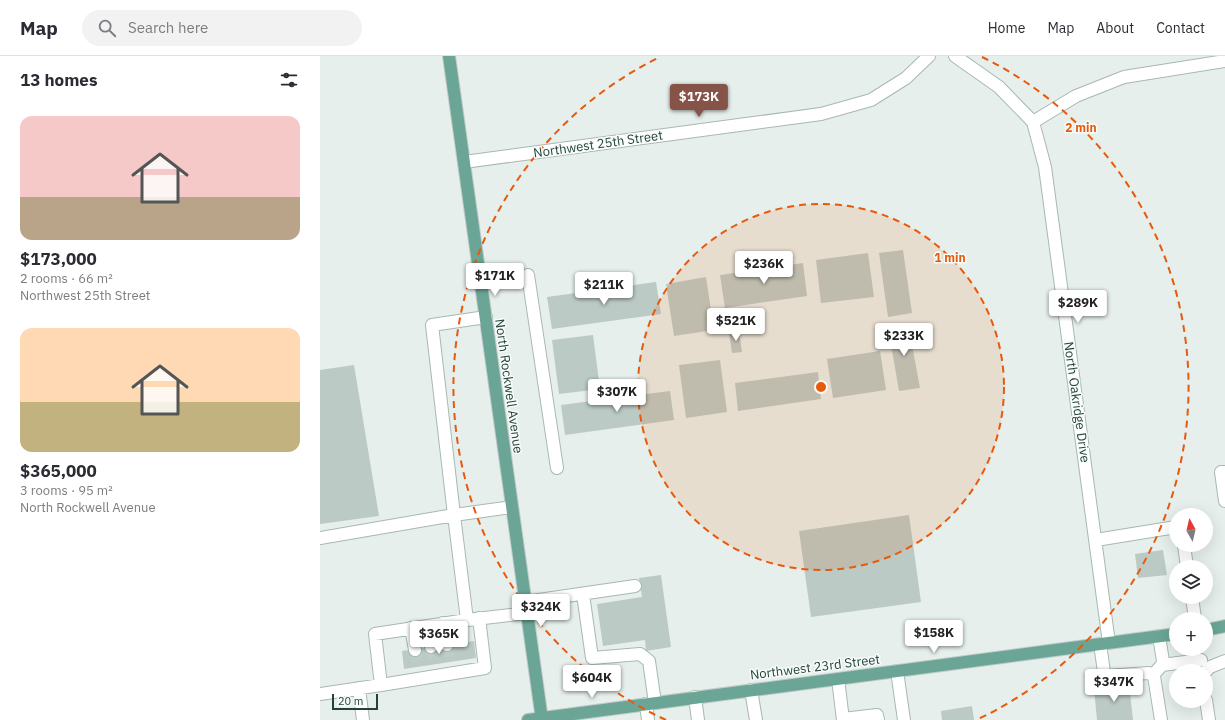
<!DOCTYPE html>
<meta charset="utf-8">
<style>
body{margin:0;font-family:"IBM Plex Sans",sans-serif;background:#f2f2f3;color:#2b2b33;height:100vh;display:flex;flex-direction:column;font-size:15px;white-space:nowrap}
*{box-sizing:border-box;margin:0}
p{font-size:13px;color:#7c7c81}
.icon{flex:none;width:22px;height:22px;fill:none;stroke:currentColor;stroke-width:2;stroke-linecap:round;stroke-linejoin:round}
.map{position:relative;flex:1;overflow:hidden}
.sheet{display:flex;flex-direction:column;background:#fff;width:320px}
.sheet>*{flex:none}
.needle{width:26px;rotate:352deg}
.tools{position:absolute;left:849px;top:452px;display:grid;gap:8px}
.tools a{display:grid;place-items:center;width:44px;height:44px;border-radius:50%;background:#fff;box-shadow:0 4px 16px #0002;font-size:20px}
.scale{position:absolute;left:12px;bottom:10px;width:46px;box-sizing:border-box;padding-left:4px;border:2px solid #24423a;border-top:0;font-size:11px;line-height:14px;white-space:nowrap;color:#24423a;-webkit-text-stroke:3px #f7fbf9;paint-order:stroke}
.price{position:absolute;translate:-50% -34px;padding:0 9px;border-radius:4px;background:#fff;color:#222;font-size:13px;line-height:26px;filter:drop-shadow(0 1px 2px #0008)}
.price::after{content:'';position:absolute;left:50%;top:24px;width:12px;height:9px;margin-left:-6px;background:inherit;clip-path:polygon(0 0,100% 0,50% 100%)}
.price.selected{background:#855347;color:#fff}
ul{padding:0;list-style:none}
li{display:grid;align-content:center;gap:8px;height:212px;padding:0 20px}
li span{display:grid;place-items:center;height:124px;border-radius:12px;color:#555}
li>.icon{margin-inline-start:auto}
span .icon{width:72px;height:72px;fill:#fffc;stroke-width:1}
li b{font-size:17px}
h2{display:flex;justify-content:space-between;align-items:center;height:48px;padding:0 20px;font-size:17px}
header{display:flex;align-items:center;gap:24px;box-sizing:border-box;height:56px;padding:0 20px;background:#fff;border-bottom:1px solid #e1e1e2}
header strong{font-size:19px}
nav{display:flex;gap:22px;margin-inline-start:auto;font-size:14px}
.search{width:280px;height:36px;background:#f2f2f3;display:flex;align-items:center;gap:10px;box-sizing:border-box;padding:0 14px;border-radius:22px;color:#7c7c81;font-size:15px}
main{display:flex;flex:1;min-height:0}
.map>svg:first-child{display:block}
</style>
<header>
<strong>Map</strong>
<div class="search"><svg class="icon" aria-label="search" viewBox="0 0 24 24"><circle cx="10" cy="10" r="6"/><path d="M15 15l6 6"/></svg>Search here</div>
<nav><a>Home</a><a>Map</a><a>About</a><a>Contact</a></nav>
</header>
<main>
<section class="sheet">
<h2>13 homes<svg class="icon" aria-label="filters" viewBox="0 0 24 24"><path d="M4 7h16M4 17h16"/><circle cx="9" cy="7" r="2"/><circle cx="15" cy="17" r="2"/></svg></h2>
<ul>
<li><span style="background:linear-gradient(#f6c9c9 65%,#b9a48a 0)"><svg class="icon" aria-label="home" viewBox="0 0 24 24"><path d="M3 11l9-7 9 7M6 9v11h12V9"/></svg></span><div><b>$173,000</b><p>2 rooms · 66 m²</p><p>Northwest 25th Street</p></div></li>
<li><span style="background:linear-gradient(#ffd9b3 60%,#c2b280 0)"><svg class="icon" aria-label="home" viewBox="0 0 24 24"><path d="M3 11l9-7 9 7M6 9v11h12V9"/></svg></span><div><b>$365,000</b><p>3 rooms · 95 m²</p><p>North Rockwell Avenue</p></div></li>
</ul>
</section>
<div class="map">
<svg width="905" height="664" viewBox="0 0 905 664">
<rect width="100%" height="100%" fill="#e6efeb"/>
<path fill="#bbcac4" d="M583,194l9,63 -24,4 -9,-64z
M548,197l6,44 -53,6 -5,-43z
M483,207l4,33 -82,12 -5,-33z
M386,221l8,53 -40,6 -8,-52z
M336,226l5,32 -109,15 -5,-32z
M588,267l12,65 -21,3 -11,-64z
M419,275l3,21 -10,1 -3,-20z
M273,279l7,54 -41,5 -7,-54z
M560,295l6,39 -53,8 -6,-39z
M400,304l7,52 -41,6 -7,-53z
M34,309l25,151 -59,8v-154z
M498,316l3,27 -83,12 -3,-28z
M350,335l4,29 -109,15 -4,-30z
M589,459l12,87 -110,15 -12,-86z
M843,494l4,25 -29,3 -3,-24z
M341,519l10,72 -25,4 -1,-11 -42,6 -6,-42 45,-7 -3,-19z
M154,585l2,17 -72,11 -2,-18z
M809,628l4,36h-36l-3,-32z
M652,650l2,14h-32l-1,-9z"/>
<g fill="none" stroke-linecap="round" stroke-linejoin="round">
<path stroke="#bfccc8" stroke-width="12" stroke-dasharray="12 6" stroke-linecap="butt" d="M127,589l1,17
M111,591l3,17
M95,594l3,17"/>
<g stroke="#a8b8b2" stroke-width="14">
<path id="minor" d="M635,0l44,31 34,35 12,45 64,476
M713,66l43,-26 48,-19 101,-16
M144,106l357,-48 50,-14 35,-22 23,-22
M208,219l29,193
M166,261l-54,8 22,190 58,-8
M905,416h-4l4,29
M0,482l134,-23 13,105
M776,484l80,-13
M864,489l3,22
M263,538l9,64 48,-4 9,7 6,42
M872,541l3,22
M205,546l110,-16
M123,567l4,22
M108,570l3,21
M91,572l4,22
M780,588l4,28 2,4 43,-3 5,3 7,44
M842,609l39,-5
M577,615l7,49
M886,615l4,-4 15,-6
M833,619l9,-10 1,-4 -4,-25
M518,623l5,41
M61,629l104,-17 -6,-50
M39,632l4,32
M431,634l5,30
M0,638l61,-9 -6,-51 92,-14 60,-7
M375,641l3,23
M886,644l3,20
M326,648l2,16
M523,663l34,-4 1,5"/>
</g>
<g stroke="#c2cac8" stroke-width="14">
<path id="major" d="M129,0l93,664
M886,574l19,-4
M208,664l648,-86"/>
</g>
<use href="#minor" stroke="#fff" stroke-width="12"/>
<use href="#major" stroke="#6aa596" stroke-width="12"/>
</g>
<circle cx="501" cy="331" r="183" fill="#e8590c" fill-opacity=".12"/>
<g fill="none" stroke="#e8590c" stroke-width="2" stroke-dasharray="7 5">
<circle cx="501" cy="331" r="183"/>
<path d="M346 664A367 367 0 0 1 340 1M662 1A367 367 0 0 1 656 664"/>
</g>
<g text-anchor="middle" dominant-baseline="central" stroke-width="3" stroke-linejoin="round" paint-order="stroke">
<g font-size="13" fill="#24423a" stroke="#f7fbf9">
<text transform="translate(278 88) rotate(-8)">Northwest 25th Street</text>
<text transform="translate(189 330) rotate(82)">North Rockwell Avenue</text>
<text transform="translate(757 346) rotate(82)">North Oakridge Drive</text>
<text transform="translate(495 611) rotate(-7)">Northwest 23rd Street</text>
</g>
</g>
<circle cx="501" cy="331" r="6" fill="#e8590c" stroke="#f7fbf9" stroke-width="2"/>
<g font-size="12" text-anchor="middle" font-weight="bold" fill="#e8590c" stroke="#f7fbf9" stroke-width="3" stroke-linejoin="round" paint-order="stroke">
<text x="761" y="76">2 min</text>
<text x="630" y="206">1 min</text>
</g>
</svg>
<div class="tools">
<a><svg class="needle" viewBox="-14 -14 28 28"><path d="M0-13l5 13h-10z" fill="#e53935"/><path d="M0 13l5-13h-10z" fill="#7c7c81"/></svg></a>
<a><svg class="icon" aria-label="layers" viewBox="0 0 24 24"><path d="M12 4l9 5-9 5-9-5zM3 14l9 5 9-5"/></svg></a>
<a>+</a>
<a>−</a>
</div>
<div class="scale">20 m</div>
<b class="price selected" style="left:379px;top:62px">$173K</b>
<b class="price" style="left:444px;top:229px">$236K</b>
<b class="price" style="left:175px;top:241px">$171K</b>
<b class="price" style="left:284px;top:250px">$211K</b>
<b class="price" style="left:758px;top:268px">$289K</b>
<b class="price" style="left:416px;top:286px">$521K</b>
<b class="price" style="left:584px;top:301px">$233K</b>
<b class="price" style="left:297px;top:357px">$307K</b>
<b class="price" style="left:221px;top:572px">$324K</b>
<b class="price" style="left:614px;top:598px">$158K</b>
<b class="price" style="left:119px;top:599px">$365K</b>
<b class="price" style="left:272px;top:643px">$604K</b>
<b class="price" style="left:794px;top:647px">$347K</b>
</div>
</main>
